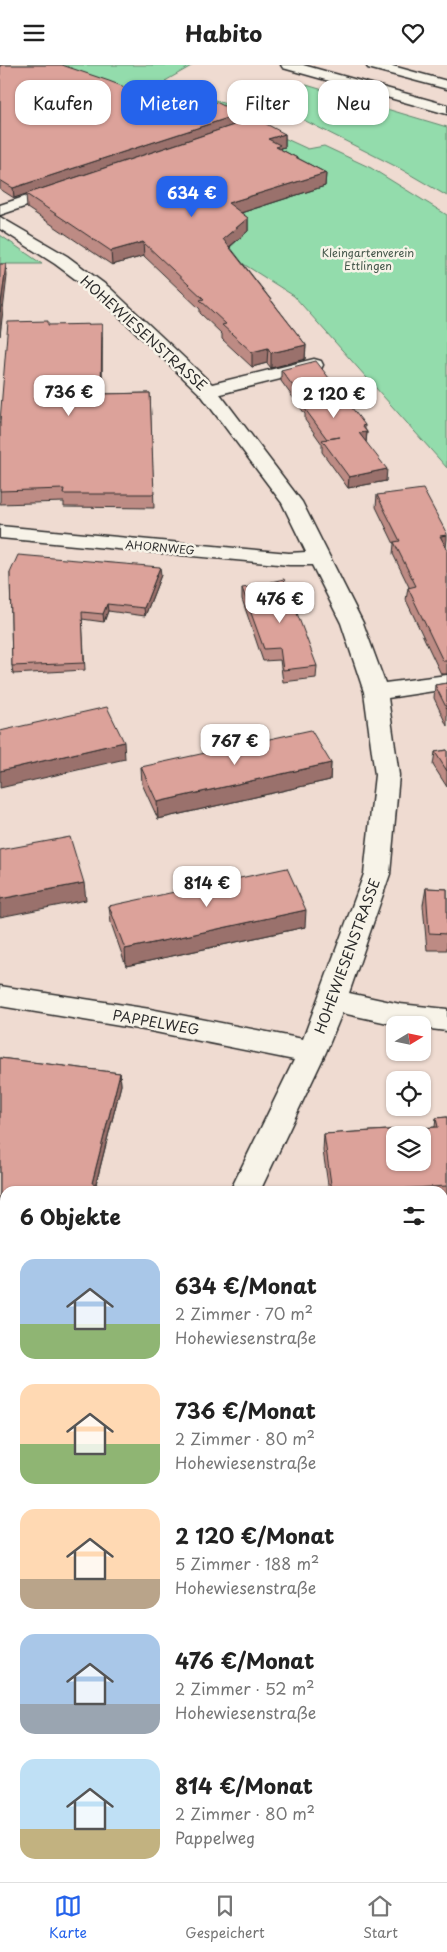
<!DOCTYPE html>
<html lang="de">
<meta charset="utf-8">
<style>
body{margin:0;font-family:"Playpen Sans",sans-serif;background:#f2f2f2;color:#222;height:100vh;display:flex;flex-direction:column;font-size:19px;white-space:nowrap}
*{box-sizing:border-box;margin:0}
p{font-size:16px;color:#767676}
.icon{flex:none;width:28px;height:28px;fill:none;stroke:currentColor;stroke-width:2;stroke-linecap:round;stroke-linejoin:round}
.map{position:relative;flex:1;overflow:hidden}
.details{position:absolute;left:0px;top:1121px;width:448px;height:696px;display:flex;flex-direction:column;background:#fff;border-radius:15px 15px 0 0;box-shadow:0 1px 4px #0004}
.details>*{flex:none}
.banner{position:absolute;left:15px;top:15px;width:418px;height:45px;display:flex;gap:10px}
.needle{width:32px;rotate:80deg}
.tools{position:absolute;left:386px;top:951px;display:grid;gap:10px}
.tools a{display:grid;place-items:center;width:45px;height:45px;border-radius:10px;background:#fff;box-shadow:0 1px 4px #0004;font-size:25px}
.price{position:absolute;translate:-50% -42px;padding:0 11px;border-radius:10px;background:#fff;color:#222;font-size:16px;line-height:32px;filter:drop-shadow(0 1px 2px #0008)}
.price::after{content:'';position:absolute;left:50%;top:30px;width:15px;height:11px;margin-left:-8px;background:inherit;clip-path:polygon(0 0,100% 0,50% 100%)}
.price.current{background:#2563eb;color:#fff}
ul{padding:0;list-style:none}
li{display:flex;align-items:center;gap:15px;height:125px;padding:0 20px}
li span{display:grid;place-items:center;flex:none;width:140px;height:100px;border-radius:15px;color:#555}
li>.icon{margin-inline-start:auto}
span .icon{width:60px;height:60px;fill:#fffc;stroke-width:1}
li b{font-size:21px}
h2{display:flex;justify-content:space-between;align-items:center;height:60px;padding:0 20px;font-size:21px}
.tag{padding:0 18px;border-radius:15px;background:#fff;box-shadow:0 1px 4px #0004;font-size:18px;line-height:45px}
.tag.current{background:#2563eb;color:#fff}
header{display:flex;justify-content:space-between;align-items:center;height:65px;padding:0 20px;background:#fff;font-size:22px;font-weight:700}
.tab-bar{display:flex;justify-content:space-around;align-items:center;height:70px;border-top:1px solid #e0e0e0;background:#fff;font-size:14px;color:#767676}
.tab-bar a{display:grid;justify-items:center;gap:2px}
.tab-bar .current{color:#2563eb}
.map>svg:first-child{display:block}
</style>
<header><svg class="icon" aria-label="menu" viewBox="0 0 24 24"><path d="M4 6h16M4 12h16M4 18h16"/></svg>Habito<svg class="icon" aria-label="heart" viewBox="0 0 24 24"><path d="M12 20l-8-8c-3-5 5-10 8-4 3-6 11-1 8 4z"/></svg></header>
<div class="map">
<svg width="447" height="1817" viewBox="0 0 447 1817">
<rect width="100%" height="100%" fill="#efdbd1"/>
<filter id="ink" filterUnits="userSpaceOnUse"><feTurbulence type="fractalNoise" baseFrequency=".02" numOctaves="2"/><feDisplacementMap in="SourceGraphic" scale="10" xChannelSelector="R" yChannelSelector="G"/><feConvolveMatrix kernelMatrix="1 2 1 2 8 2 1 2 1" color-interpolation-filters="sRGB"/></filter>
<g filter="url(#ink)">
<path fill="#93dcac" stroke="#5f846c" d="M0,0h193l-28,16 92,35 -55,21 -23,-11 -42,15 23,12 -56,18 -104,-48z
M293,16l154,46v69l-48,-28 -143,-72z
M271,67l37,17 16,-3 47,22 76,47v253l-153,-172 -139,-88z
M0,170l42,29h-42z"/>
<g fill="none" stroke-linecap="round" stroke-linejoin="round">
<g stroke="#2b2b2b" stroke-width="3">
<path id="minor" d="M63,119l8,5 -2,3 -69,23v-10z
M0,152l67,39 43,32 102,96 102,-25 7,2 2,4 -2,4 -101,25 82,108 61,121 22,60 62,-8v14l-59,9 11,77 -9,99 -41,119 51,11 47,5v22l-25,-3v-3h-25l-55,-12 -16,39 -66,139h-30l64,-131 -144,-29 -150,-25v-20l150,23 153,30 61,-165 11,-99 -11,-83 -23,-69 -29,-58h-23l-289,-27v-12l289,27 17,-1 -24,-49 -81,-108 -103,-99 -43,-32 -55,-35z
M5,1646v52l-5,3v-53z"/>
</g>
<g stroke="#2b2b2b" stroke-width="3">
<path id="highway" d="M281,0h22l144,40v9l-164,-46z
M366,0h23l58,16v8l-79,-21z"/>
</g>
<use href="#minor" fill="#f7f3e8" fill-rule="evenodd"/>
<use href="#highway" fill="#f7f3e8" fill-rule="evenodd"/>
</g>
<path fill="#bd8b84" stroke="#2b2b2b" d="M0,0l189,47 96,22v13l-5,1v1l46,24 -1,13 -84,27 7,5v13l-18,16 76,98 -1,14 -34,9 -4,-5 -15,4 -30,-28v-5l-22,-21v-4l-56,-53 -32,9 -85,-57 -1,-14 193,-64 -205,68 -14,-9z
M48,260l54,12v57l48,-1 4,115 -90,-1v-5l-64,2v-83z
M281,305l84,59 2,3 -1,10 20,39 -38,7 -26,-36v-8l-17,-24v-6l-24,-33z
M377,430l69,53 1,1v125h-6l-35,-74 2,-12 1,-1 -16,-33 1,-10 -18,-37z
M10,508l151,2 -16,41 -37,-5 -4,11 -22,-3 3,51 -72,4 -1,-8z
M242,523l75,78 -1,12 -33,4 -3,-22 -17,1 -21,-62z
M447,618v43l-13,-28 1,-13z
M447,685v37l-14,-22 2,-13z
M331,698l-1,17 -172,39 -16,-35 -1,-17z
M426,823l21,1v61h-20l-4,-45z
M109,841l196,21 -179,39 -15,-43z
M0,993l120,15 1,12 -25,99 -91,7v20l-5,-1z
M447,1052v85h-5v-11h-113l-6,-40 1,-17 111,-7 1,-9z
M442,1293h5v86h-5z
M442,1565l5,22v75h-5z"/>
<path fill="#9a716c" stroke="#2b2b2b" d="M240,49v9l-226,75 -1,-10z
M285,69v13l-5,1v10l-12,-19z
M326,108l-1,13 -97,31v-14z
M248,153v13l-25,21v-13z
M143,177l1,14 -32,9 -1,-14z
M6,199l1,12 -7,60v-24z
M102,259v84l-1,-14z
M306,280l-1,14 -34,9v-15z
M268,283l-1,15 -15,4v-15z
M365,360v7h2l-1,11 -7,-10 3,-7z
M387,404l-1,12 -38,7 1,-11z
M447,470v4l-1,9 -6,-12z
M160,502l1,8 -16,41 -1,-8z
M107,539l1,7 -4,11 -1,-8z
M124,677l1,17 -125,29v-17z
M331,698l-1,17 -172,39 -1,-17z
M84,818l2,17 -86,17v-18z
M306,845l-1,17 -179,39 -1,-17z
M120,1008l1,12 -27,106 -2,-8z
M5,1331v24l-3,13 -2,-7v-11z"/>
<path fill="#dca29a" stroke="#2b2b2b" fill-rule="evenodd" d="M0,0h62l47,16 80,31 27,-10 24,12 -227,74 -13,-8z
M255,53l30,16 -17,5 12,6 -4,2 50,26 -98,30 20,15 -25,21 83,106 -35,8 -3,-5 -16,4 -30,-27 4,-1 -26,-24 4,-1 -61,-57 -32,9 -85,-57z
M0,199h6l-6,48z
M48,256v4l54,-1 -1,70 49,-1 4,101h-91l1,-5 -64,2v-70l8,-99z
M316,296l49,64 -3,1 5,6 -8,1 28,36 -38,8 -27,-37 18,-3 -13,2 -22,-30h5l-29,-39z
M423,424l24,45v1l-7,1 7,13v112h-4l-35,-73 8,-2 -22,-44 6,-1 -23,-46z
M18,490l142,12 -16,41 -37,-4 -4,10 -21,-2 2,51 -72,3 -2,-93z
M284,514l33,87 -34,4 -3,-22 -16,1 -22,-61 29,-4v-2z
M447,618v26l-12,-24z
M107,642l17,35 -124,29v-40z
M311,665l20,33 -174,39 -16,-35z
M447,685v21l-12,-19z
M70,772l14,46 -84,16v-49z
M287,803l19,42 -181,39 -16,-43z
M426,823l21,1v45l-18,-1z
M0,993l120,15 -28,110 5,1 -2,7h-90v9l-5,-1z
M447,1052v69l-85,5h-30l-8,-57 114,-7 -2,-9zM395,1070h27v28h-27z
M0,1288l5,1v42l-5,19z
M442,1293h5v72h-5z
M442,1565h2l3,22v63l-5,1z"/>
</g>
<g text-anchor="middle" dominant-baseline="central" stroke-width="5" stroke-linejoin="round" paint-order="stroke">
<g font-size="11" fill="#45574b" stroke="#f7f3e8">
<text x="368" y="187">Kleingartenverein<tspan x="368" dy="13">Ettlingen</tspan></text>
</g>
<g font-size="11" fill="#2b2b2b" stroke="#f7f3e8">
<text transform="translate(160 482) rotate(5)">AHORNWEG</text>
</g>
<g font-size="14" fill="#2b2b2b" stroke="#f7f3e8">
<text transform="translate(144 268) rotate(42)">HOHEWIESENSTRASSE</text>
<text transform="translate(347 891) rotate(-70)">HOHEWIESENSTRASSE</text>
<text transform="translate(156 957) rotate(10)">PAPPELWEG</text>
</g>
</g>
</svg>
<div class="tools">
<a><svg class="needle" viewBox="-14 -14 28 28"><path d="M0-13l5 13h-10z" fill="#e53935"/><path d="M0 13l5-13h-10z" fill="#767676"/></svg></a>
<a><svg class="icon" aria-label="locate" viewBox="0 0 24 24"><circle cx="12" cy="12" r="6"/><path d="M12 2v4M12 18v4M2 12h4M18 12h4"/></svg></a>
<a><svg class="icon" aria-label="layers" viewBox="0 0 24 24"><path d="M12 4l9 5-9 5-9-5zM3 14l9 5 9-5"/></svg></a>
</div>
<b class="price current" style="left:192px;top:153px">634 €</b>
<b class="price" style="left:69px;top:352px">736 €</b>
<b class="price" style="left:334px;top:354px">2 120 €</b>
<b class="price" style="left:280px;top:559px">476 €</b>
<b class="price" style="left:235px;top:701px">767 €</b>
<b class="price" style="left:207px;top:843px">814 €</b>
<div class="banner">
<a class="tag">Kaufen</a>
<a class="tag current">Mieten</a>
<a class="tag">Filter</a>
<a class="tag">Neu</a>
</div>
<section class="details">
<h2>6 Objekte<svg class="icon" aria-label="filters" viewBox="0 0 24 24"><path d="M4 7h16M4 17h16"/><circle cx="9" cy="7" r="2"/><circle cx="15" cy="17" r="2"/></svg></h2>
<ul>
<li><span style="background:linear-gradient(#a9c7e8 65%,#8fb573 0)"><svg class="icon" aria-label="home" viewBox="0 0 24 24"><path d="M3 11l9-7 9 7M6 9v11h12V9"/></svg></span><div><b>634 €/Monat</b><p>2 Zimmer · 70 m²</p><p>Hohewiesenstraße</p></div></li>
<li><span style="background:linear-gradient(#ffd9b3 60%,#8fb573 0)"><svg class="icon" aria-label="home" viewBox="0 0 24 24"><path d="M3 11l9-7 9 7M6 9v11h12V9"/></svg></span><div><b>736 €/Monat</b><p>2 Zimmer · 80 m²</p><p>Hohewiesenstraße</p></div></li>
<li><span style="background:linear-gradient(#ffd9b3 70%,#b9a48a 0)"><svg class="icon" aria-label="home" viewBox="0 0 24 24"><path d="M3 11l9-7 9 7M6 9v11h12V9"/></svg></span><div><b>2 120 €/Monat</b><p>5 Zimmer · 188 m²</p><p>Hohewiesenstraße</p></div></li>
<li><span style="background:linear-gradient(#a9c7e8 70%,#9aa5b1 0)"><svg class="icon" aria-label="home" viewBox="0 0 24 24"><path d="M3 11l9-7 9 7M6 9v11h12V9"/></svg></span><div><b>476 €/Monat</b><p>2 Zimmer · 52 m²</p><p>Hohewiesenstraße</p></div></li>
<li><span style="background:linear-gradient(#bfe0f5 70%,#c2b280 0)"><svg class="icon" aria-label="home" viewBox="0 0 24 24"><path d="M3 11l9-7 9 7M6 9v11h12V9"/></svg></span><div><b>814 €/Monat</b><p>2 Zimmer · 80 m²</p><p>Pappelweg</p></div></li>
</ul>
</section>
</div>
<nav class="tab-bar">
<a class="current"><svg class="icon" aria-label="map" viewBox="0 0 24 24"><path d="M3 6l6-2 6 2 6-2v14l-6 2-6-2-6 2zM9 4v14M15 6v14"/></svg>Karte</a>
<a><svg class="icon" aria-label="saved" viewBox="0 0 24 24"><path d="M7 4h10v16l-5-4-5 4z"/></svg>Gespeichert</a>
<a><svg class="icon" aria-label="home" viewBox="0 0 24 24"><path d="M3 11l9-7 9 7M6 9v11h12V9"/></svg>Start</a>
</nav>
